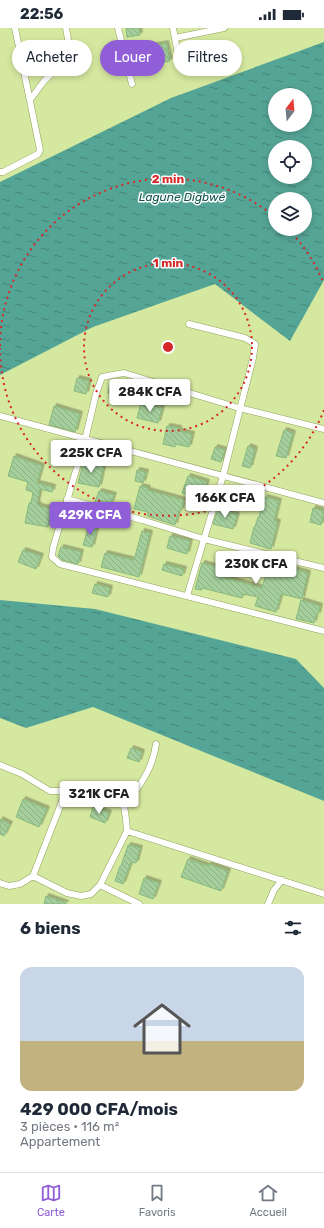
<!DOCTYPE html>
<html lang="fr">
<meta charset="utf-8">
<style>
body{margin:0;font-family:Rubik,sans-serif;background:#f6f6f7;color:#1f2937;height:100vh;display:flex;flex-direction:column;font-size:15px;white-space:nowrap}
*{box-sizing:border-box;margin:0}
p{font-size:13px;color:#747a83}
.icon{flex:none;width:22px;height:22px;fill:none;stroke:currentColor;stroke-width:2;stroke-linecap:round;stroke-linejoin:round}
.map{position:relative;height:876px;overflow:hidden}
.details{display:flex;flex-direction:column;background:#fff;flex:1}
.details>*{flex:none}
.guide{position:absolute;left:12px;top:12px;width:300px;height:36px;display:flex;gap:8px}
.needle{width:26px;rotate:16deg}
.tools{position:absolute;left:268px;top:60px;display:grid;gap:8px}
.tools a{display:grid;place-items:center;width:44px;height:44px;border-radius:50%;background:#fff;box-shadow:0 2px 6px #0003;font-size:20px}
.price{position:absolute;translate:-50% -34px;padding:0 9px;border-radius:4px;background:#fff;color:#222;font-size:13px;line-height:26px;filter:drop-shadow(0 1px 2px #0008)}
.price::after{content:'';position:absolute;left:50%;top:24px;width:12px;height:9px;margin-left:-6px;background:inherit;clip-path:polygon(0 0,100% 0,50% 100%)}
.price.selected{background:#905ed7;color:#fff}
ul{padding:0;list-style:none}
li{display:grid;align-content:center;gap:8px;height:212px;padding:0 20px}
li span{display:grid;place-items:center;height:124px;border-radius:12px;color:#555}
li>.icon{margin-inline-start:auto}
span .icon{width:72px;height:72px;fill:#fffc;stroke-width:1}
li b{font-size:17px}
h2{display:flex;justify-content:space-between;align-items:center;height:48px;padding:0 20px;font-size:17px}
.tag{padding:0 14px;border-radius:18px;background:#fff;box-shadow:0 2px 6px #0003;font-size:14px;line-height:36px}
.tag.selected{background:#905ed7;color:#fff}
.status{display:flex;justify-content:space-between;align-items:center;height:28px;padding:0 20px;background:#fff;direction:ltr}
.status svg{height:11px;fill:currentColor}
.dock{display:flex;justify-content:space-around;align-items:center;height:56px;border-top:1px solid #e0e1e3;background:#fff;font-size:11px;color:#747a83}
.dock a{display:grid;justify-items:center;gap:2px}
.dock .selected{color:#905ed7}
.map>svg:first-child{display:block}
</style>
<div class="status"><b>22:56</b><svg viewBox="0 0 49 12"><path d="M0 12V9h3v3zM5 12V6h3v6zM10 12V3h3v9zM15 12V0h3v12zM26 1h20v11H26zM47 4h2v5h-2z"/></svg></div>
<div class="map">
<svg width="324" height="876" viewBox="0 0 324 876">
<defs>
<pattern id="water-ripples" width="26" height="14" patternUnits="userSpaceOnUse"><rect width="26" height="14" fill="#55a596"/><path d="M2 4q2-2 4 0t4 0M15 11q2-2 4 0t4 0" fill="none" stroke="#458578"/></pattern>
<pattern id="building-back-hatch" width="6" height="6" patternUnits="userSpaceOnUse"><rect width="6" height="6" fill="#a4ce9b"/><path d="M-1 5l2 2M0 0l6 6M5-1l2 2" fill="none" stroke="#8cb084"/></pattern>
<filter id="shadow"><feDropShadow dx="2.5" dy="-2.5" stdDeviation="0" flood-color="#0004"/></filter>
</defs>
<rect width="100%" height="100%" fill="#d5e89f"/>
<path fill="url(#water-ripples)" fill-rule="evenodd" d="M324,14v238l-34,61 -75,-57 -122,43 -93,48v-193l171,-84zM275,67h30v30h-30zM275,119h30v30h-30zM275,171h30v30h-30z
M0,572l95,9 201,50 28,29v113l-231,-94 -67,21 -26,-10z"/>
<path fill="url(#building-back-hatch)" stroke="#88b97e" filter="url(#shadow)" d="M126,0h13l1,7 -13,2z
M166,15l4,18 -18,3 1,2 -20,5 -4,-21z
M77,350l12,3 -3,13 -12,-3z
M110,354l15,4 -3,11 -14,-4z
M141,375l21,5 -4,15 -21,-5z
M54,378l26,8 -5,18 -26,-7z
M167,398l12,2v3l13,3 -3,13 -14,-3v3l-12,-3z
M284,402l9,3 -7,25 -10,-2z
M248,418l7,3 -5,19 -8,-2z
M215,419l10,3 -4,12 -10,-3z
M14,428l28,10 -5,17 16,4 -1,5 -12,-3 -3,15 2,1v1l13,3 -4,18 -23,-4 4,-20h2l2,-11 -7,-2 2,-8 -20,-6z
M84,432l20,4 -5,23 -21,-4z
M137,442l9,2 -3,11 -8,-2z
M188,448l19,6 -6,18 -19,-7z
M140,458l8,2 -1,2 37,10 -3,11 -2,-1 -4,15 -28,-9 1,-4 -14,-3z
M99,463l15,4 -4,11 -15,-4z
M265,469l14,4 -5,20 4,1 -7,27 -21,-6 4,-16h1l3,-10h1z
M313,480l11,3 -3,14 -11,-3z
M218,481l19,6 -4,14 -20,-5z
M89,497l8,2 -5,20 -9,-2z
M142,503l8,2 -11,44 -38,-10 4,-14 29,7z
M170,508l20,5 -3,13 -20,-6z
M61,519l20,5 -3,12 -16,-4 -4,-4z
M23,522l18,6 -5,13 -18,-7z
M202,535l19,5 -2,8 43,12 6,-21 18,5 1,-5 21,6 -6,26 -21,-5 -5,18 -21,-6 3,-9 -15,-3 -1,4 -40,-10v2l-7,-1z
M164,536l20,5 -2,7 -20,-6z
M95,556l15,4 -2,9 -16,-4z
M301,572l19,6 -2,9 -2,-1 -2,9 -18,-4z
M131,720l11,4 -3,10 -12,-4z
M23,771l24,10 -8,18 -23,-10z
M93,779l16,6 -4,10 -15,-6z
M0,791l10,5 -6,12 -4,-2z
M128,817l12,3 -4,15 -5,-1 -8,22 -8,-3 5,-15h1z
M188,831l20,7 1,-2 19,7 -7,20 -40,-14z
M144,850l15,5 -6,16 -14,-5z
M46,868l20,7v1h-22z"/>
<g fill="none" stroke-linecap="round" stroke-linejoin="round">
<g stroke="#91a25c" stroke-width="7">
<path id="street" d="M118,0l14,56
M173,0l6,32
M175,10l49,-10
M30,72l14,-19 22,-21 3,-6v-9l-3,-17
M0,144h3l35,-18 2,-4 -25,-122
M0,388l324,87
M324,401l-85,-21 -115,-35 -22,4 -6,17 -11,46 -32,108 -1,9 8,7 264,67
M67,471l75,21 62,19 120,29
M187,568l36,-120 30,-118 2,-14 -10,-6 -56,-14
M0,737l22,9 28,17h16l14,-2 17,3 27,14 2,13 1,12 -27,54 -9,9 -10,2 -14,-3 -34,-17
M124,778c15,-19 29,-37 32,-62
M127,803l197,63
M0,855l9,3 11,-2 13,-8 33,-85
M100,857l39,19
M268,876l6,-14 8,-10"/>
</g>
<use href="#street" stroke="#fff" stroke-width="6"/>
</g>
<g fill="none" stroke="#d62828" stroke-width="2" stroke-dasharray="2 4">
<circle cx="168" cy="319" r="84"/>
<path d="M324 382A168 168 0 0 1 0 320M0 318A168 168 0 0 1 275 189M288 201A168 168 0 0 1 324 256"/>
</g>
<g text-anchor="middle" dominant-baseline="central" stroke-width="3" stroke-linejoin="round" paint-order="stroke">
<g font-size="12" font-style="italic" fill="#10544a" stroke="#fff">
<text x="182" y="169">Lagune Digbwé</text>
</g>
</g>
<circle cx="168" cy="319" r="6" fill="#d62828" stroke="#fff" stroke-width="2"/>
<g font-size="12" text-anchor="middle" font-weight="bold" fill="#d62828" stroke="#fff" stroke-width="3" stroke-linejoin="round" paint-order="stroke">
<text x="168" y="155">2 min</text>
<text x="168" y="239">1 min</text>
</g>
</svg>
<div class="tools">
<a><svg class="needle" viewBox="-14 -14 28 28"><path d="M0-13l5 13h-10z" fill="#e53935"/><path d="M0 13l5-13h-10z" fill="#747a83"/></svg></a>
<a><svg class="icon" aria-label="locate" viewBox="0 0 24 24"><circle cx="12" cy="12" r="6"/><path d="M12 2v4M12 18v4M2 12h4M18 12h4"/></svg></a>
<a><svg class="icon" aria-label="layers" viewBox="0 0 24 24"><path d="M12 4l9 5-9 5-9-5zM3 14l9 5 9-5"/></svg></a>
</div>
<b class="price" style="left:150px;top:385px">284K CFA</b>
<b class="price" style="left:91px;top:446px">225K CFA</b>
<b class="price" style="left:225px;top:491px">166K CFA</b>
<b class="price selected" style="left:90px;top:508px">429K CFA</b>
<b class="price" style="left:256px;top:557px">230K CFA</b>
<b class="price" style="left:99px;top:787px">321K CFA</b>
<div class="guide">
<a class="tag">Acheter</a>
<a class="tag selected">Louer</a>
<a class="tag">Filtres</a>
</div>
</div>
<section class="details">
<h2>6 biens<svg class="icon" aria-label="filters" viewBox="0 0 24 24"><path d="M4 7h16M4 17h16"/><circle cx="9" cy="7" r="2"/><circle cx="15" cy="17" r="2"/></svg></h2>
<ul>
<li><span style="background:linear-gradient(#c9d6e8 60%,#c2b280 0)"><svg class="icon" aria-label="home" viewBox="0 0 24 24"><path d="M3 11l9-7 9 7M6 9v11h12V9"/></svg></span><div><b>429 000 CFA/mois</b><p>3 pièces · 116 m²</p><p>Appartement</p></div></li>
</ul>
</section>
<nav class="dock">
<a class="selected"><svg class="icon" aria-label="map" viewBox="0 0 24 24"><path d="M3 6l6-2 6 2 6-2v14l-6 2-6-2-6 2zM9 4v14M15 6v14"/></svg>Carte</a>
<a><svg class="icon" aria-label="saved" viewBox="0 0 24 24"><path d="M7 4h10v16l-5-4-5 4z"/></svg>Favoris</a>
<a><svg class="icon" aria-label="home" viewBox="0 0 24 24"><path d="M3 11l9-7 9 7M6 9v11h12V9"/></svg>Accueil</a>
</nav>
